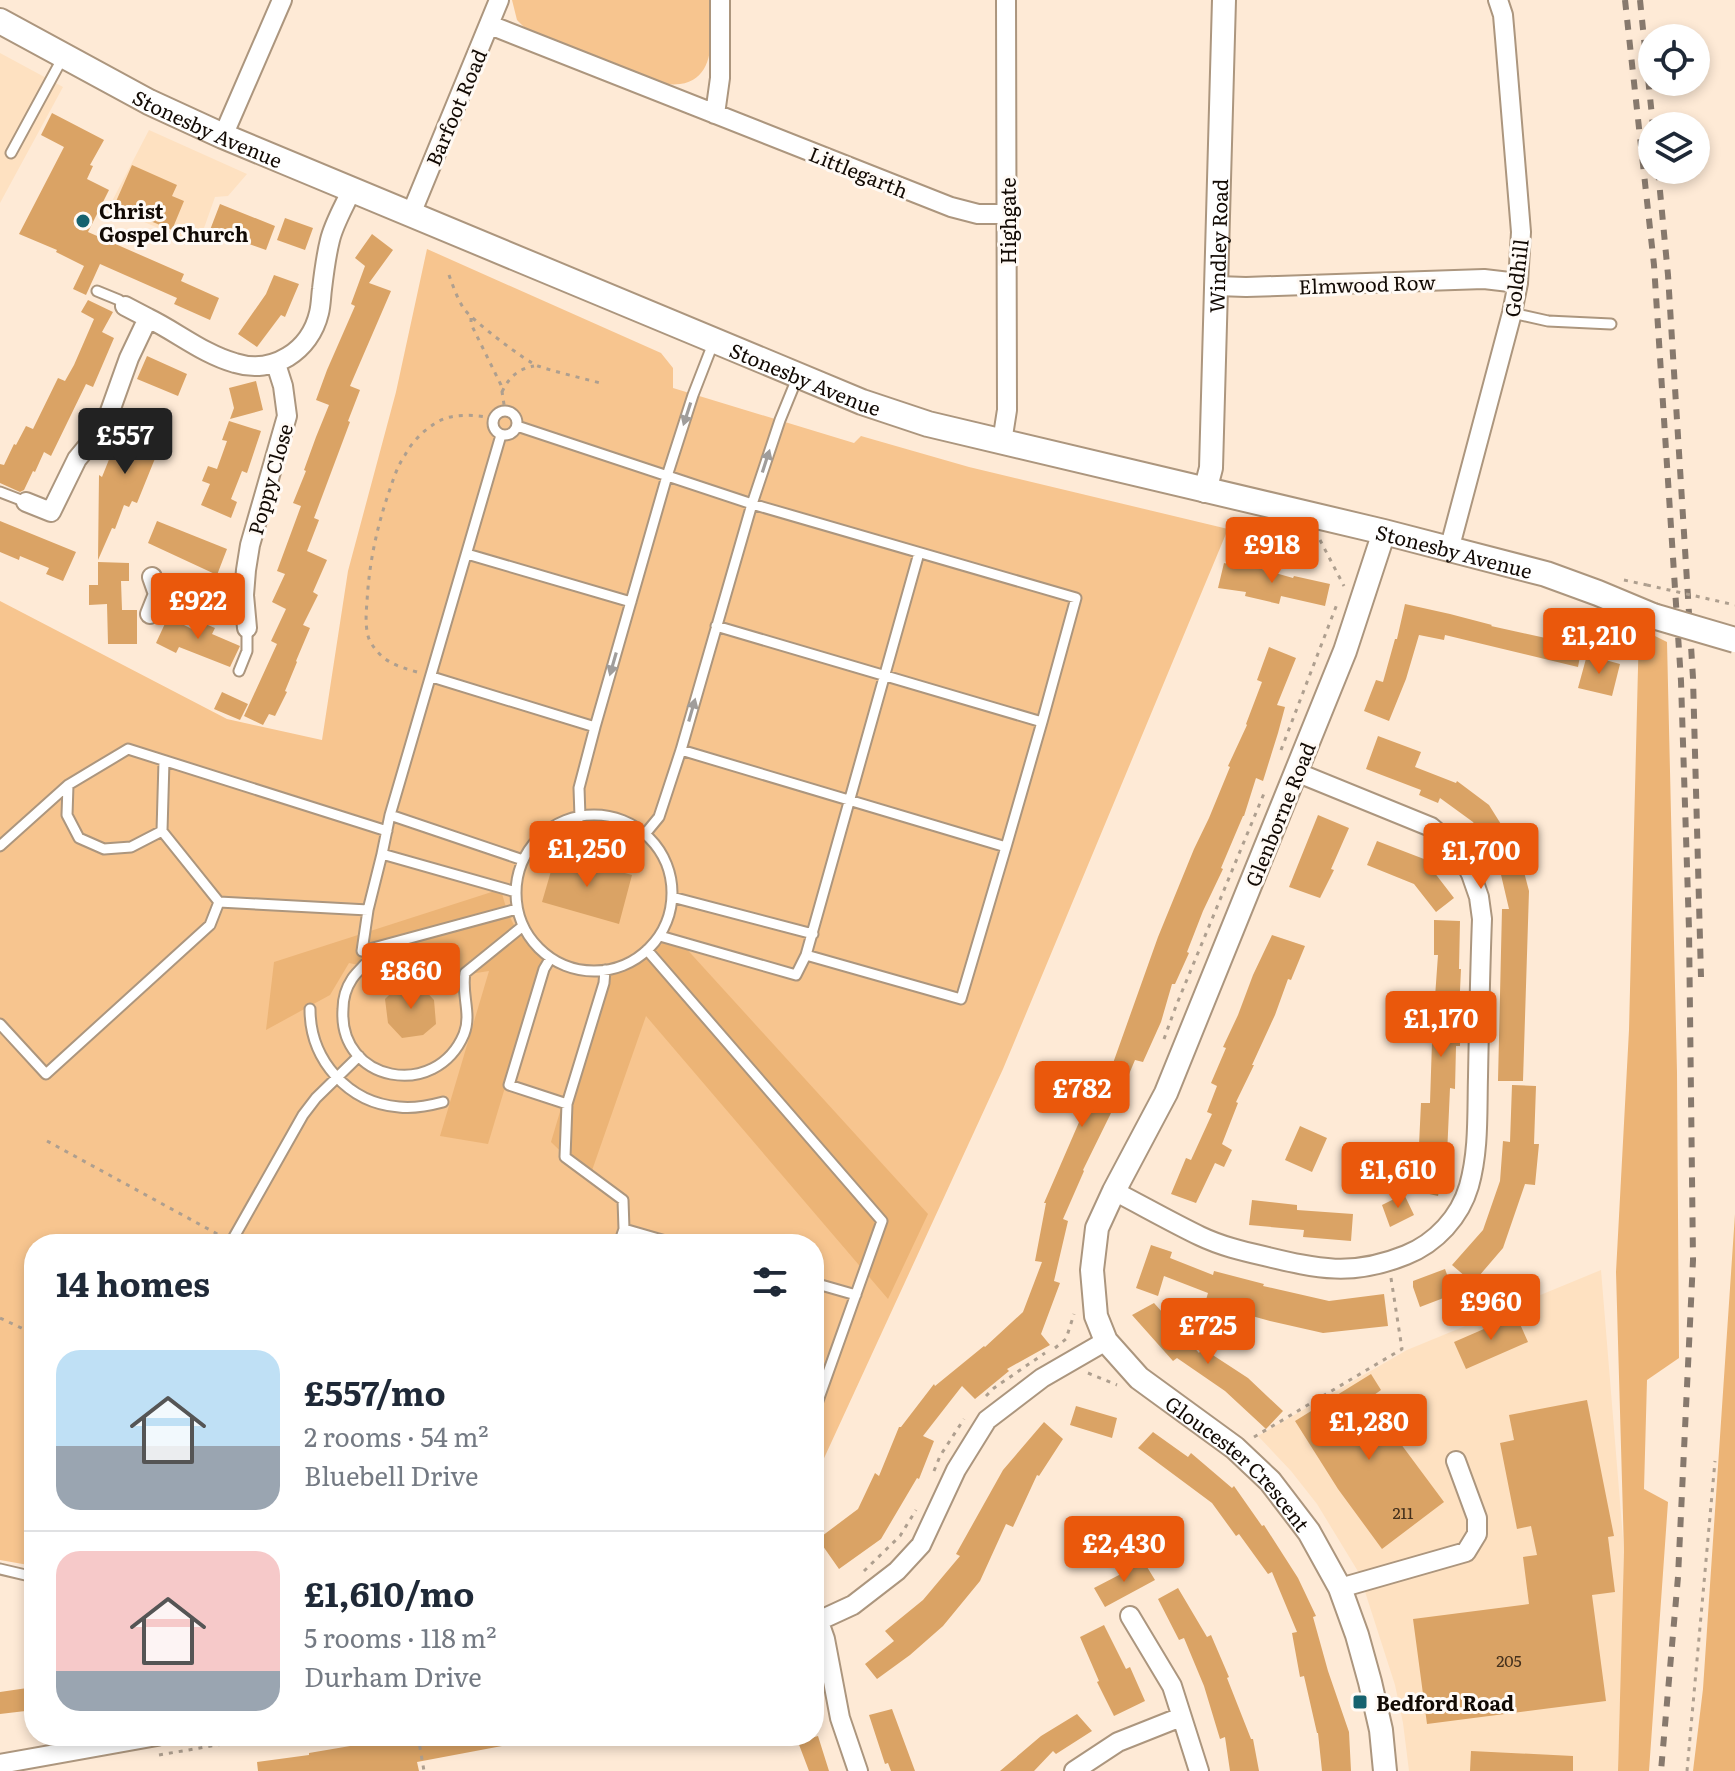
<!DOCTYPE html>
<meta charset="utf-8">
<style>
body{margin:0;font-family:Literata,serif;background:#f6f6f7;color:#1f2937;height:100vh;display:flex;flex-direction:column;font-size:30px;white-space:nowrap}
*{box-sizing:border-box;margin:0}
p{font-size:26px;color:#747a83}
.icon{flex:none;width:44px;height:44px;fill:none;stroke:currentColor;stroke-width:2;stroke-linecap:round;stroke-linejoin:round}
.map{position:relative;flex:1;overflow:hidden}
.side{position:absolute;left:24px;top:1234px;width:800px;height:512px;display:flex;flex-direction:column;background:#fff;border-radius:32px;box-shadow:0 4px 12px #0003}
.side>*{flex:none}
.fabs{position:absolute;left:1638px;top:24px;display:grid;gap:16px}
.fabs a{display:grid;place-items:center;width:72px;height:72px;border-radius:50%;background:#fff;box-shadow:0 4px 12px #0003;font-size:40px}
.price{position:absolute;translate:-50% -68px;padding:0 18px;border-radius:8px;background:#ea580c;color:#fff;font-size:26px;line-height:52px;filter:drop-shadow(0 2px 4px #0008)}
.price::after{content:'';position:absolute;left:50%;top:48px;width:24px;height:18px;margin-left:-12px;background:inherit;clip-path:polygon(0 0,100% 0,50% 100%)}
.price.active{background:#222;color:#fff}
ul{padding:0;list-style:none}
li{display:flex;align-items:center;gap:24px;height:200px;padding:0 32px}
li+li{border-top:2px solid #e0e1e3}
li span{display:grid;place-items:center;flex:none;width:224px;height:160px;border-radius:24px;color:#555}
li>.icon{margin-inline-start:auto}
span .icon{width:96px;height:96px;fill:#fffc;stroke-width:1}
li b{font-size:34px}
h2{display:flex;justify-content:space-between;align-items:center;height:96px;padding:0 32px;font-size:34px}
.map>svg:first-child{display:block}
</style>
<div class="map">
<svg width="1735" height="1771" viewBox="0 0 1735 1771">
<rect width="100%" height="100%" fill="#feead6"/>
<path fill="#fee1c1" d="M0,53l63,34 -63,116z
M149,130l98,44 -19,22 -13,1 -17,48 -89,-38z
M1601,1270l23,281 -6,220h-209l-6,-48 -8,-38 -36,-112 -42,-69 -26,-33 -33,-35 149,-86z"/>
<path fill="#f7c58f" d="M512,0h198c1,28 9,79 -30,84 -6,1 -14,0 -20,0l-131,-52 -12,-12z
M427,249l234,104 12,15v20l181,55 7,-7 108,31 259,62 -225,540 -189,411v-236h-780v322l-34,-6v-959l227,118 95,21 26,-169 48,-179z"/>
<path fill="#ecb476" d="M1639,628l28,14 10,430 2,286 -32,22 -3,109 24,13 -19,269h-31l6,-220 -8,-279 13,-242z
M501,889c4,18 12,41 27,53 5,3 12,6 18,9l-58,193 -48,-8 49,-165 -58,9 -82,-17 -19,32 -64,35 8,-68z
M673,934l255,280 -40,85 -242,-283 -57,163 -38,-37 49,-165c34,-10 47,-20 73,-43z
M1735,1214v557h-42l10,-82z"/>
<path fill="#daa365" d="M52,113l52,27 -14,25 3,1 -6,13 22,11 -21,42 96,42 -3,7 38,17 -9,22 -36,-16 3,-6 -77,-34 -14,31 -13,-6 11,-23 -28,-14 1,-2 -38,-16 45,-87 -23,-12z
M132,165l45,20 -5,11 12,5 -12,29 -58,-24z
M220,204l55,22 -9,24 -56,-20z
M285,218l28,10 -8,22 -28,-10z
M372,234l21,16 -24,33 22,8 -41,95 10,4 -12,31 2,1 -36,96 5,2 -12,31 20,9 -14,32 5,3 -15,30 7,3 -14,33 1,1 -12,29 2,1 -12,24 -6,-2 -6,11 -19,-9 33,-72 -6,-3 15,-32 -14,-7 13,-28 -8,-3 24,-65 -8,-3 13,-32 -2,-1 12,-33 13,-32 -13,-5 11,-30 28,-64 -4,-2 14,-38 -10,-8z
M274,275l25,9 -14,33 -4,-2 -24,32 -19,-13 28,-40z
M88,300l25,12 -11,20 12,6 -21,49 -7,-3 -35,72 -7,-4 -9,20 -2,-1 -9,19 -4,2 -20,-9v-19l4,1 10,-21 2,1 10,-19 7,3 25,-51 7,3 9,-16 20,-46 -13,-7z
M147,356l40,18 -9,22 -41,-17z
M256,381l7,29 -33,9 4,-11 -5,-20z
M131,419l28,11 -7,17 5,2 -3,6 2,1 -19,47 -5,-2 -3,6 -5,-2 -9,24 -3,-1 -14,32 1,-85 3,2 8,-20 2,1 10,-24 2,1z
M229,421l32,10 -14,42 -5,-2 -11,28 6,3 -6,16 -30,-13 9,-21 -8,-3 6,-15 9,3 10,-28 -5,-1z
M0,521l76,31 -13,29 -17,-7 3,-6 -29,-12 -1,4 -19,-8z
M157,521l70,28 -10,26 -69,-32z
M98,562l31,1v18h-8l1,29h15v34h-29l-1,-40 -18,1v-20h9z
M1224,563l27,6v-3l42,12 1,-2 36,8 -5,22 -44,-10 -2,8 -34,-8 1,-4 -28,-4z
M1405,604l45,10 42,11 -1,1 91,20 -4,21 -133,-32 -1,5 -25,-5 -13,44 -17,42 -25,-10 12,-31 7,2 12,-43h2z
M168,617l24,12 4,-9 19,8 -3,6 28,12 -10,21 -51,-20 -3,6 -20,-10z
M1269,647l27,11 -19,47 8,2 -7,26 -15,48 -7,-3 -12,38h-1l-22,52 2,1 -20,42 -16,41 2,1 -14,31h-3l-11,38 -18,40 -8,-2 -22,52 -1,-1 -29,59 1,1 -21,48 5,2 -14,60 6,2 -19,51 9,11 -43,24 2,2 -34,28 -13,-13 -39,50 11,5 -15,38 -2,-1 -36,61 -42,30 -21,-30 40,-30 17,-36 4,3 20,-49h2l33,-43 1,2 49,-40 1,1 38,-35 19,-50 -7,-1 11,-58h-2l39,-90 3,1 19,-50 7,2 46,-129 36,-88 15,-31 21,-51 -2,-1 19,-41 -1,-1 16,-42 -5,-2z
M1587,655l33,9 -8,32 -34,-8z
M222,692l26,12 -8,16 -26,-11z
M1378,736l43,16 -6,15 41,16 1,-2 32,24 30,48 10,38 -6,190h-25l4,-172h7l-11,-47 -25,-40 -33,-24 -2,5 -19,-8 2,-5 -55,-21z
M1318,815l31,13 -18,41 3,1 -14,28 -31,-11z
M1377,841l47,18 30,39 -18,14 -22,-28 -47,-19z
M556,854l76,21 -13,49 -77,-22z
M1434,920l26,1 -1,48h2l-2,43h2l-1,34h-4l-1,43 -5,-1 -3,67 -9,41 -26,-6 10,-45h-3l2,-42h9l3,-92h1l4,-56h-4z
M1272,935l33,11 -14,34 -3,-1 -13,36 -23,50h2l-18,37 2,1 -16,41 10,6 -8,17 -9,-4 -19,40 -25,-9 15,-36 5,2 21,-46 -5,-2 10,-26 -6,-3 15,-35 -3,-1 15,-32 15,-40z
M419,984l15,16 2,24 -13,11 -21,3 -14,-15 -3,-24 12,-12z
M1512,1085l24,1 -2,58h5l-4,41 -10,-1 -22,64 -30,35 -21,-18 31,-35 17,-49 3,-40 7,1z
M1300,1126l27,12 -15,34 -27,-12z
M1404,1194l10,21 -24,12 -8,-22z
M1252,1200l45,5v5l56,4 -2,27 -48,-4 1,-7 -55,-5z
M1151,1245l21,7 -2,6 43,17 1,-4 50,13 -1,2 66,15 55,-7 4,32 -65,7 -53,-12 -65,-18 3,-10 -44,-17 -6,20 -22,-8z
M1445,1269l9,25 -34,13 -7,-20v-6z
M1154,1303l45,50 3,-5 46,30 35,33 -17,18 -41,-38 -48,-33 -4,3 -41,-46z
M1516,1315l12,27 -62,27 -12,-27z
M1371,1374l10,16 -7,5 22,35 -4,2 52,70 -62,47 -44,-60 -43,-68z
M1587,1400l27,136 -6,1 7,55 -23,3 14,106 -179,23 -14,-105 116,-15 -6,-47 14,-2 -6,-29 -14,3 -17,-86 14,-3 -5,-25z
M1076,1406l41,12 -5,20 -42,-13z
M1044,1422l19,17 -24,37 -2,-1 -24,52 -7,-3 -26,57 -37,45 -33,29 -33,24 -12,-15 29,-23 -9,-10 38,-31 37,-44 -4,-2 47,-84z
M1153,1432l35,25 3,-4 41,35 2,-2 28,40 2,-1 34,53 18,38 -3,1 15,54 21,61 2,39h-29l-4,-38h-1l-13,-57 -4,1 -8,-44 5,-1 -25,-60 -4,2 -29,-40 -3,2 -24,-33 -74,-55z
M1144,1562l11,18 -50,27 -11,-19z
M1178,1588l29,49 4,-2 18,42 -2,1 24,61h2l6,32h-29l-5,-34 -5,2 -16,-53 -20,-48 -5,2 -21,-41z
M1104,1625l22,44 4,-2 15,34 -31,15 -17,-34 2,-1 -19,-44z
M34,1687v23l-34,4v-22z
M892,1709l23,62h-24l-3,-8 -3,1 -16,-49z
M1077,1714l15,17 -36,23 -3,-3 -19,20h-34l41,-35z
M409,1736h109v7l-101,19 2,9h-161l-1,-9 52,-7v-2z
M818,1736l11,35h-20l-11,-29z
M1471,1751l102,5v15h-103z"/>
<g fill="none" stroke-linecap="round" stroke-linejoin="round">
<g stroke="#ac967e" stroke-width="13">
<path id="service" d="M11,153l51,-94
M97,291l22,9 6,6
M1512,313l36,8 63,3
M493 423a12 12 0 1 1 24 0a12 12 0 1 1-24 0Z
M517,426l235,78 324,94 -34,124
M0,492l26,10
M467,554l164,48
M239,671l8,-20v-23
M432,677l163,50
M681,750l325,97 36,-125 -326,-96
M390,815l111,-380
M516 893a78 78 0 1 1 156 0a78 78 0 1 1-156 0Z
M580,817l-1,-29 16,-61 72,-251 26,-81 21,-54
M162,831l2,-70
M645,834l14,-17 22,-67 71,-246 28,-84 18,-44
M0,846l68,-61 60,-36 259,82
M382,854l-14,56 -6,41 155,-42
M516,892l-134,-38 8,-39 133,45
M672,897l141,37
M219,902l149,8
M660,936l136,39 10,-20 155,44 45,-152
M647,950l235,271 -68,191
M806,955l113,-402
M550,959l-6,10 -35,116 58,19
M364,965c-4,5 -9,9 -12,14 -6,9 -9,20 -9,30 -5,73 93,92 121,25 8,-20 -3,-40 1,-61l58,-47
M605,970l-1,13 -37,121 -2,53 58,43 1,29 52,15
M310,1009c0,51 38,94 89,98 15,2 29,-1 44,-5
M0,1024l46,50 164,-149 9,-23 -57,-71 -31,16 -27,2 -25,-11 -12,-23 1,-30
M230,1244l73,-129 13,-17 43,-42
M619,1244l5,-15
M814,1283l42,12
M0,1569l34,8"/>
</g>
<g stroke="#ac967e" stroke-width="22">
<path id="minor" d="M490,25l461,182 27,7h29
M715,114l5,-36v-78
M223,136l59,-136
M411,214l88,-214
M1217,286l29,1 238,-8 34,4
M125,306l23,12
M1002,442l5,-32 -1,-410
M26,502l25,10 26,-53 23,-28 9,-17 20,-56 19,-40c29,14 55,36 87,45 38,12 75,-12 84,-50 2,-8 2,-17 3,-24 2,-17 4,-33 8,-49 4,-17 15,-35 22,-51
M1449,550l63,-237 6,-30 3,-51 -16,-194 -2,-23 -5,-15
M158,594l47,3 39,-2 2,-25 4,-25 37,-129 -4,-30 -7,-22
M244,595l3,33
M150,614l8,-20 -6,-17
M1114,1191c29,15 57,31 86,45 21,10 42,15 64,20 54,13 88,21 142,-1 30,-12 54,-38 63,-69 10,-35 8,-73 9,-109 1,-53 2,-106 4,-158l-3,-22 -8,-23 -12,-23 -28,-24 -135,-55
M1340,1588l126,-36 11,-18v-16l-21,-57
M1130,1616l42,70 27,85
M819,1622l6,17 15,79 18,53
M814,1623l39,-18 44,-34 24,-26 35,-75 31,-50 55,-42 64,-37
M0,1764l157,-28
M1074,1771l44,-29 63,-25"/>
</g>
<g stroke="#ac967e" stroke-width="26">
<g id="tertiary">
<path id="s1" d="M1205,491l6,-23 13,-468"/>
<path id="s2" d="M1384,532l-39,119 -179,442 -52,98 -17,37 -5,42 4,46 10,25 33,37 96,70 35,33 39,51 31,56 17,47 13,47 11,48 4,41"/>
</g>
</g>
<g stroke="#ac967e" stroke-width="28">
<g id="secondary">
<path id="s3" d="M0,21l149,81 74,34 639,266 66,22 456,108 162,42 52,19 55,23"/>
</g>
</g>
<path stroke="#ae9f8f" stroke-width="3" stroke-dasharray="4 6" stroke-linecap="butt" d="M449,275c4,11 8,23 15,34 8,11 61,52 74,57 21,7 44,12 66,18
M471,318v6l30,61 4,26
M502,392c7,-15 16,-23 32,-26
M1320,540l24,46
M1624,580l23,5
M417,672c-21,-6 -37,-11 -48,-33 -4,-11 -3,-26 -2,-37 2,-39 10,-76 23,-113 4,-12 8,-24 15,-34 6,-12 18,-24 29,-31 17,-12 41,-9 60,-6
M1281,750l56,-146
M1164,1039l12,-33 89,-215
M47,1141l174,95
M0,1318l34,16
M1055,1348l11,-9 8,-25
M1088,1373l29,12
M986,1396l8,-8 51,-35
M1254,1437l148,-88 -11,-71
M934,1471l6,-15 24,-37
M864,1571l36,-35 16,-26
M418,1736l6,35
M159,1755l111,-19
M1687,1771l28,-310"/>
<use href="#service" stroke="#fff" stroke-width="9"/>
<use href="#minor" stroke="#fff" stroke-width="18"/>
<use href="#tertiary" stroke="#fff" stroke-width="22"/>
<use href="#secondary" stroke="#fff" stroke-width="24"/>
<path stroke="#87796d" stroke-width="6" stroke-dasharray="10 10" stroke-linecap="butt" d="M1625,0l29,265 27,416 8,248 4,331 -15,317 -17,194
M1640,0l13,126
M1658,170l10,105 25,403 8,299"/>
<g stroke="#ac967e" stroke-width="28" stroke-linecap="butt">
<path id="secondary-bridge" d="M1653,616l82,24"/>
</g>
<path stroke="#ae9f8f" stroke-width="3" stroke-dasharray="4 6" stroke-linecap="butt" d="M1647,585l88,20"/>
<use href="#secondary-bridge" stroke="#fff" stroke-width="24"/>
</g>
<defs><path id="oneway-solid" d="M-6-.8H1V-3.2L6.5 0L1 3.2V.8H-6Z" transform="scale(2)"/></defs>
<g fill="#a09d9b">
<use href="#oneway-solid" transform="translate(687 414) rotate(108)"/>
<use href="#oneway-solid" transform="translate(766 461) rotate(-72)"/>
<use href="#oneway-solid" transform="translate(613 664) rotate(106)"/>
<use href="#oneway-solid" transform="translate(692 710) rotate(-74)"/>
</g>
<g fill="#16626e" stroke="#fffaf5" stroke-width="3">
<circle cx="83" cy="221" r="8"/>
<rect x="1352" y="1694" width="16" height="16" rx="4"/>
</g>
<g text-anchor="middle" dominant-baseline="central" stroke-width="6" stroke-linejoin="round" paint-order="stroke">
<g font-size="16" fill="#44301c">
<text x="1403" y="1512">211</text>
<text x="1509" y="1660">205</text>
</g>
<g font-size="20" fill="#120a04" stroke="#fffaf5">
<text transform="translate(455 107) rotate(-67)">Barfoot Road</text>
<text stroke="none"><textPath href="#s3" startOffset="234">Stonesby Avenue</textPath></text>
<text transform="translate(859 171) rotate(22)">Littlegarth</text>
<text transform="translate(1007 221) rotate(-90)">Highgate</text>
<text stroke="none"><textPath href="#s1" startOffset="246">Windley Road</textPath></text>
<text transform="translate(1515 278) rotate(-83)">Goldhill</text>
<text transform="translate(1367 283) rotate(-2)">Elmwood Row</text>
<text stroke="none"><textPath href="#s3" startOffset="882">Stonesby Avenue</textPath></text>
<text transform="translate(269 479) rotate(-74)">Poppy Close</text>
<text stroke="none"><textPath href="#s3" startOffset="1554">Stonesby Avenue</textPath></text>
<text transform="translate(1279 814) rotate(-68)">Glenborne Road</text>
<text stroke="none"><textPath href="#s2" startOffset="1050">Gloucester Crescent</textPath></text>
</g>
<g font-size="20" font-weight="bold" fill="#120a04" stroke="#fffaf5" text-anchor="start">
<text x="99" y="210">Christ<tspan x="99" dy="23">Gospel Church</tspan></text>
<text x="1376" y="1702">Bedford Road</text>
</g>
</g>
</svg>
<div class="fabs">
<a><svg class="icon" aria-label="locate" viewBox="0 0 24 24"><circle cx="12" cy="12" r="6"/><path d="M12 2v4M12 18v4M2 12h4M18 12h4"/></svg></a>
<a><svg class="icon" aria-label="layers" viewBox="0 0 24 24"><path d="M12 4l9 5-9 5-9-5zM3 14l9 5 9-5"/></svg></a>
</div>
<b class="price active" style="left:125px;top:476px">£557</b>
<b class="price" style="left:1272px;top:585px">£918</b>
<b class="price" style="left:198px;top:641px">£922</b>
<b class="price" style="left:1599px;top:676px">£1,210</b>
<b class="price" style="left:587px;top:889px">£1,250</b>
<b class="price" style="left:1481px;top:891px">£1,700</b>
<b class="price" style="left:411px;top:1011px">£860</b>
<b class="price" style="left:1441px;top:1059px">£1,170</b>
<b class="price" style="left:1082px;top:1129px">£782</b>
<b class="price" style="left:1398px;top:1210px">£1,610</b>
<b class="price" style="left:1491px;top:1342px">£960</b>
<b class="price" style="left:1208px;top:1366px">£725</b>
<b class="price" style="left:1369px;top:1462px">£1,280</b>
<b class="price" style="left:1124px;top:1584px">£2,430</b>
<section class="side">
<h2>14 homes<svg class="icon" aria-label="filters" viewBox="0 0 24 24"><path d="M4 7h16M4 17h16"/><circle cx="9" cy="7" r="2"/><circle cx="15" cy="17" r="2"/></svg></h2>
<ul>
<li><span style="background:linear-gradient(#bfe0f5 60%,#9aa5b1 0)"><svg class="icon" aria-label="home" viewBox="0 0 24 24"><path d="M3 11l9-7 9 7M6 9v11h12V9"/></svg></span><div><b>£557/mo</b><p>2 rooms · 54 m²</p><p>Bluebell Drive</p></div></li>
<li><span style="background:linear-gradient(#f6c9c9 75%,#9aa5b1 0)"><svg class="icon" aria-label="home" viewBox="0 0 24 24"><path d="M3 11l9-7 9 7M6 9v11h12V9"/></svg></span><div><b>£1,610/mo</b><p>5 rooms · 118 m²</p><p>Durham Drive</p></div></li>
</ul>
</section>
</div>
